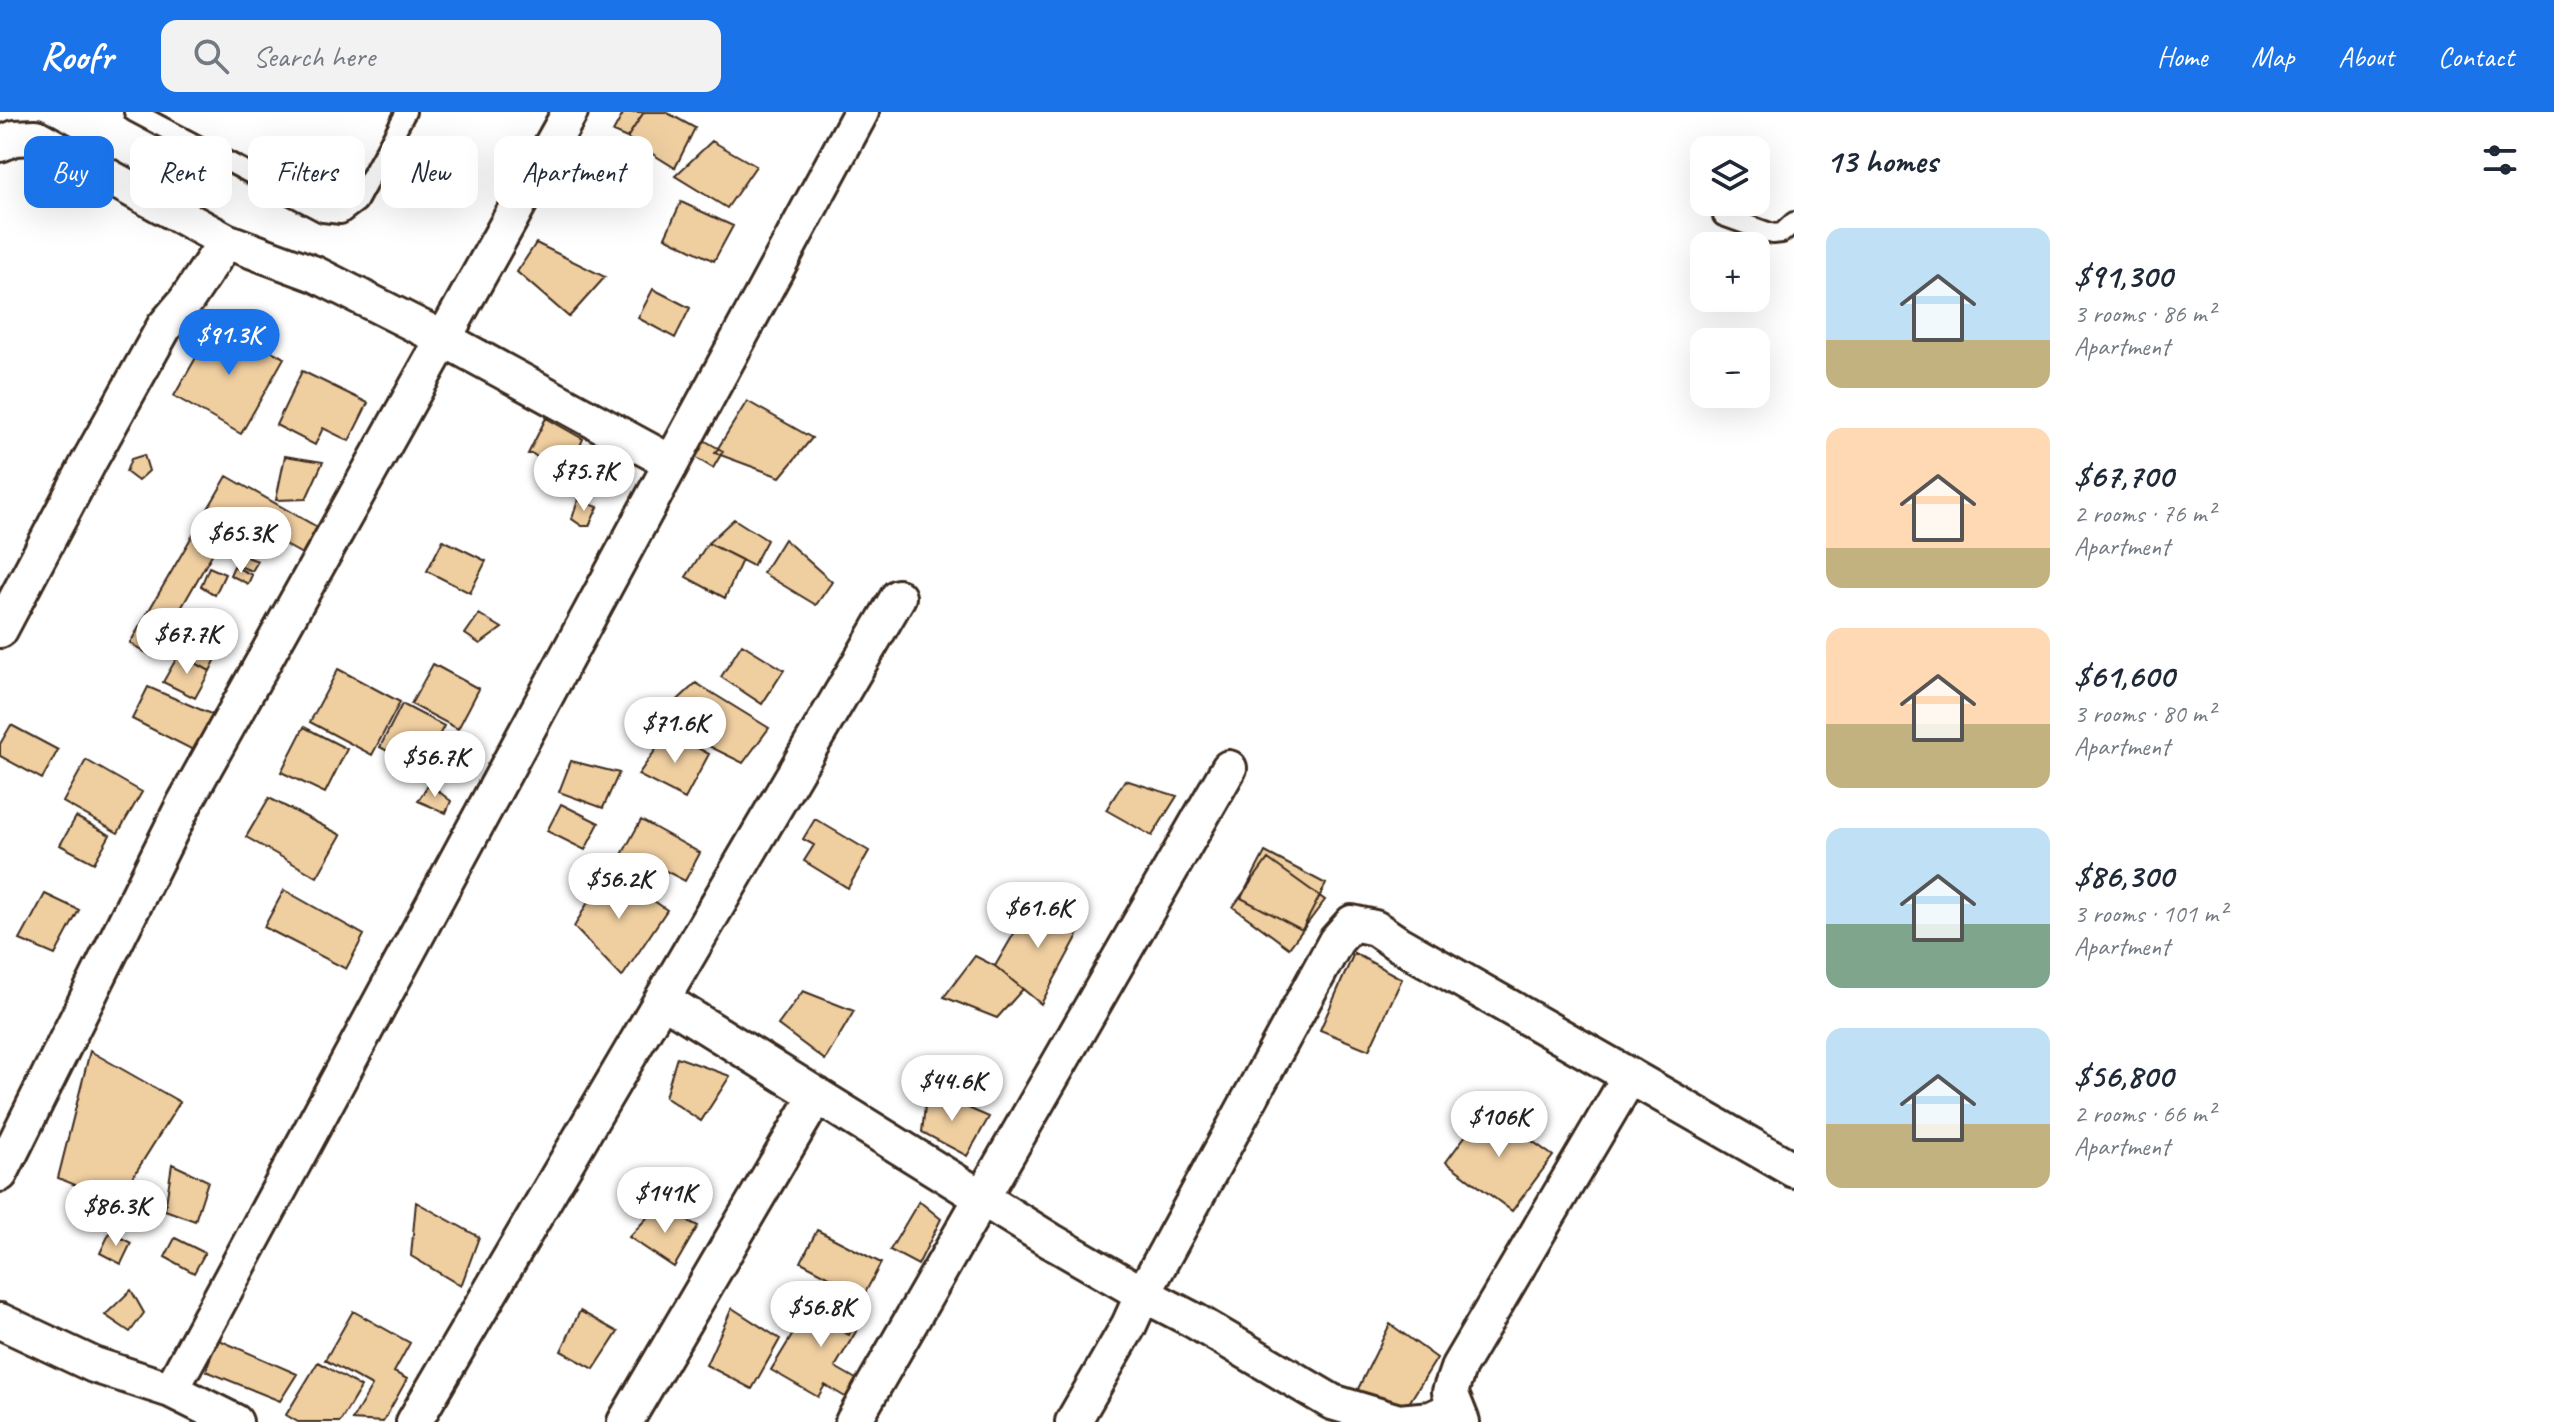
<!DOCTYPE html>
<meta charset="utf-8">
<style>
body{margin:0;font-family:Caveat,sans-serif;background:#f2f2f3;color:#1f2937;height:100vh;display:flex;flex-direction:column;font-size:30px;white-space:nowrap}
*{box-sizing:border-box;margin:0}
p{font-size:26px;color:#747a83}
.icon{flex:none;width:44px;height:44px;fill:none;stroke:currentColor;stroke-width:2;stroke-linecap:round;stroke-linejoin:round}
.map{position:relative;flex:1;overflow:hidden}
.details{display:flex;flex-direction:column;background:#fff;width:760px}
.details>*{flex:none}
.hud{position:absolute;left:24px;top:24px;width:760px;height:72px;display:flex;gap:16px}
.controls{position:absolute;left:1690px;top:24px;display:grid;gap:16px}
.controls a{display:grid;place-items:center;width:80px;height:80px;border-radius:16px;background:#fff;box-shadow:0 8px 32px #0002;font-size:40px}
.price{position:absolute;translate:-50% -68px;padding:0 18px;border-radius:28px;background:#fff;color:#222;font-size:26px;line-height:52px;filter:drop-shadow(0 2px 4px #0008)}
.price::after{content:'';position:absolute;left:50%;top:48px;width:24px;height:18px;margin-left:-12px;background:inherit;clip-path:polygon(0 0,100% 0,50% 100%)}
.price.selected{background:#1a73e8;color:#fff}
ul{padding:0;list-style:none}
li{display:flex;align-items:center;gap:24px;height:200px;padding:0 32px}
li span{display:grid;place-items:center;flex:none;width:224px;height:160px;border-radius:16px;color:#555}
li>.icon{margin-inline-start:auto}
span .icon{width:96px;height:96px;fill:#fffc;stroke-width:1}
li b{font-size:34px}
h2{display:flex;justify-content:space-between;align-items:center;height:96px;padding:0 32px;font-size:34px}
.tag{padding:0 28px;border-radius:16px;background:#fff;box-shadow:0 8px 32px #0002;font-size:28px;line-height:72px}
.tag.selected{background:#1a73e8;color:#fff}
header{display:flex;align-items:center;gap:48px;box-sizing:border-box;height:112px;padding:0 40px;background:#1a73e8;color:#fff}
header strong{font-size:38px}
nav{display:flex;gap:44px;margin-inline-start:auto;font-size:28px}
.search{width:560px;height:72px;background:#f2f2f3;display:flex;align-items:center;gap:20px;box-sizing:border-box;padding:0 28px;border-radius:16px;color:#747a83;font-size:30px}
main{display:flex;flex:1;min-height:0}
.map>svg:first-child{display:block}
</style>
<header>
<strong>Roofr</strong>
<div class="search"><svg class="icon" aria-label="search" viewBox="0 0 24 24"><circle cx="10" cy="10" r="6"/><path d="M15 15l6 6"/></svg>Search here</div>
<nav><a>Home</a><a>Map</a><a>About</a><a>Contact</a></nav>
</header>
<main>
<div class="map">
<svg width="1794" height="1310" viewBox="0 0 1794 1310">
<rect width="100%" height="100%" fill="#fff"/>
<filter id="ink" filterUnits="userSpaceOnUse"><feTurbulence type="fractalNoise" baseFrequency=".0125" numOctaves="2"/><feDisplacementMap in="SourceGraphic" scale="16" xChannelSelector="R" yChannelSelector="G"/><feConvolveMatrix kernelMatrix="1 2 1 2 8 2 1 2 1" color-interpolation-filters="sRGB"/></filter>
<g filter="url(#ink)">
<path fill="#efcea0" stroke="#3b2a1e" stroke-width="2" d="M624,0h20l-17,26 -14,-6z
M644,0h22l29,16 -20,40 -48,-30z
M712,29l44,25 -29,42 -52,-32z
M681,90l52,24 -19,35 -49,-24z
M536,131l69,34 -36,40 -52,-45z
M653,177l37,19 -15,30 -37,-20z
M217,209l67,37 -43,76 -67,-38z
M302,259l66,32 -19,38 -26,-13 -8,17 -39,-20z
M747,289l65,37 -32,39 -65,-24z
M546,306l37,21 -17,40 -33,-25h-5z
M702,327l21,12 -10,17 -20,-12z
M144,343l5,16 -11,10 -12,-9 5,-13z
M285,344l38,6 -17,37 -30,1z
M227,364l90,51 -15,27 -68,-38 -81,141 -23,-14z
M578,388l20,7 -9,19h-7l-10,-7z
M734,407l33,21 -14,26 -45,-23z
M784,427l48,43 -16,23 -53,-32z
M443,428l43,21 -16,32 -43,-22z
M708,431l34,17 -17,38 -39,-21z
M239,442l19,7 -6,10 -16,-6z
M234,454l18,9 -4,9 -18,-9z
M209,455l16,7 -10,21 -14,-9z
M479,502l23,14 -22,16 -15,-10z
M183,522l36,19 -9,18 -36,-19z
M742,532l42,26 -22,34 -41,-27z
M179,542l31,17 -15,27 -32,-16z
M433,552l46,25 -21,40 -47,-25z
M338,557l62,33 -28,53 -62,-33z
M696,571l73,45 -26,35 -87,-43z
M148,575l70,30 -17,37 -69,-35z
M402,592l42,22 -23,43 -41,-22z
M11,613l47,25 -16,29 -42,-23v-12z
M304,615l43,22 -22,44 -44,-21z
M668,620l41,22 -24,45 -47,-24z
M86,648l56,32 -24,41 -55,-31z
M571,649l48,12 -16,35 -44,-16z
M1125,668l52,16 -25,40 -46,-26z
M429,672l22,17 -5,12 -28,-12z
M269,686l72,37 -24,42 -71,-40z
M561,692l38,19 -14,27 -38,-19z
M76,705l34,18 -16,28 -34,-18z
M815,707l54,32 -21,37 -44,-27 10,-16 -11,-6z
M641,708l59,33 -15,28 -19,-10 -7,11 -40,-22z
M1265,740l61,32 -24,46 -61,-32z
M1268,747l57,41 -36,48 -56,-41z
M607,756l60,42 -45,67 -48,-50z
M284,778l80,45 -18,34 -82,-42z
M45,782l34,16 -24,45 -35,-15z
M1033,789l50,25 -42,78 -46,-38z
M1354,841l48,26 -33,71 -49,-20z
M975,844l20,10 28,23 -26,29 -53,-21z
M803,879l51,20 -29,49 -47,-35z
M90,939l90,51 -63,100 -59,-24z
M677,945l53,19 -29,45 -36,-24z
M927,978l62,27 -22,39 -45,-24z
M1486,996l67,48 -41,55 -66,-49z
M172,1052l36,17 -13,40 -30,-11z
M919,1089l22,18 -23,46 -28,-15z
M416,1090l63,35 -18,49 -50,-30z
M658,1094l40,20 -24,41 -45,-30z
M817,1118l64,33 -17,32 -63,-33z
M110,1120l21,11 -10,21 -21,-11z
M175,1126l30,15 -11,20 -29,-16z
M829,1170l37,20 -17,33 -38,-19z
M131,1178l13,23 -14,19 -25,-17z
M819,1179l45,27 -29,49 28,16 -11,18 -27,-16 -7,12 -47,-27z
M732,1196l48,31 -28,50 -46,-24z
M353,1199l57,32 -16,29 13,7 -24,43 -31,-2 20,-34 -47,-26z
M580,1199l38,21 -24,37 -33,-18z
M1390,1212l47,34 -33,53 -48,-18z
M217,1227l80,35 -17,27 -74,-30z
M318,1250l43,25 -21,35h-42l-12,-7z"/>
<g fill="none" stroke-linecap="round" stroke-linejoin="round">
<g stroke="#3b2a1e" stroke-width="24">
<path id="service" d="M134,0l189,100 18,2 16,-12 49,-90
M1723,104l50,18 9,-1 12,-11"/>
</g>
<g stroke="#3b2a1e" stroke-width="40">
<path id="minor" d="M0,32l15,-6 21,-1 190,104
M0,518l91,-172 73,-131 22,-26 40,-60 89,33 129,65 226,123
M662,887l389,242 92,53 -14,31 -56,97
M0,1062l184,-370 386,-692
M0,1209l94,44 77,25 64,32
M171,1278l690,-1278
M1455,1296l-24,11 -32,3 -67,-20 -137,-81 -52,-27 193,-353 16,-18 23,5 22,15 397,227
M414,1310l484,-825
M625,1310l192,-327
M853,1310l376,-654
M1462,1310l-12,-30 9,-26 171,-290"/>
</g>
<use href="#service" stroke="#fff" stroke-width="18"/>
<use href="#minor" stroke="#fff" stroke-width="34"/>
</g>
</g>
</svg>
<div class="controls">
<a><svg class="icon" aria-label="layers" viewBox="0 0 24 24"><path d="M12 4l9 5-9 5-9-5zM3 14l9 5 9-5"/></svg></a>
<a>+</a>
<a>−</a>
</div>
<b class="price selected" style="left:229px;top:265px">$91.3K</b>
<b class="price" style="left:584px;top:401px">$75.7K</b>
<b class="price" style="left:241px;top:463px">$65.3K</b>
<b class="price" style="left:187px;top:564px">$67.7K</b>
<b class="price" style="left:675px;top:653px">$71.6K</b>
<b class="price" style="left:435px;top:687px">$56.7K</b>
<b class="price" style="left:619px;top:809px">$56.2K</b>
<b class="price" style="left:1038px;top:838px">$61.6K</b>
<b class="price" style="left:952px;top:1011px">$44.6K</b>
<b class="price" style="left:1499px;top:1047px">$106K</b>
<b class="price" style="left:665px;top:1123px">$141K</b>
<b class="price" style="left:116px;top:1136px">$86.3K</b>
<b class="price" style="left:821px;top:1237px">$56.8K</b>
<div class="hud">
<a class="tag selected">Buy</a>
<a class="tag">Rent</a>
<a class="tag">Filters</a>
<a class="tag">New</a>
<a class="tag">Apartment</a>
</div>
</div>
<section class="details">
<h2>13 homes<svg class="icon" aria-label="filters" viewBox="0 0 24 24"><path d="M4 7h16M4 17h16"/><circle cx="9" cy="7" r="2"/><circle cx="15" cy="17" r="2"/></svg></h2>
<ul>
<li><span style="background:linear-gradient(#bfe0f5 70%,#c2b280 0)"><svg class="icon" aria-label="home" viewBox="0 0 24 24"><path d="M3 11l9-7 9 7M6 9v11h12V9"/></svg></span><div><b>$91,300</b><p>3 rooms · 86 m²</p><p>Apartment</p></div></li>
<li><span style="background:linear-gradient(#ffd9b3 75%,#c2b280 0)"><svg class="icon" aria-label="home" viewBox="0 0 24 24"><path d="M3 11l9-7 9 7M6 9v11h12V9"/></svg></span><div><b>$67,700</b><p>2 rooms · 76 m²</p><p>Apartment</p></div></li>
<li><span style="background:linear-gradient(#ffd9b3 60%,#c2b280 0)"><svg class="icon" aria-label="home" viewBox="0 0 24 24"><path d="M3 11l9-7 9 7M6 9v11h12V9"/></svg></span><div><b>$61,600</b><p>3 rooms · 80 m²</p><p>Apartment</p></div></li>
<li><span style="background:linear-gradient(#bfe0f5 60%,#7fa58c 0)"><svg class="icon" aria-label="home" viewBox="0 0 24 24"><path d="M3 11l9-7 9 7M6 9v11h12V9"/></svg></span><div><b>$86,300</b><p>3 rooms · 101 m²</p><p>Apartment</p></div></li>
<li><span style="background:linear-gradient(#bfe0f5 60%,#c2b280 0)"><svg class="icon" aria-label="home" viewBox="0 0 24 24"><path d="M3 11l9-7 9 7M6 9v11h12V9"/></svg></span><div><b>$56,800</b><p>2 rooms · 66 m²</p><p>Apartment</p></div></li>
</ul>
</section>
</main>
